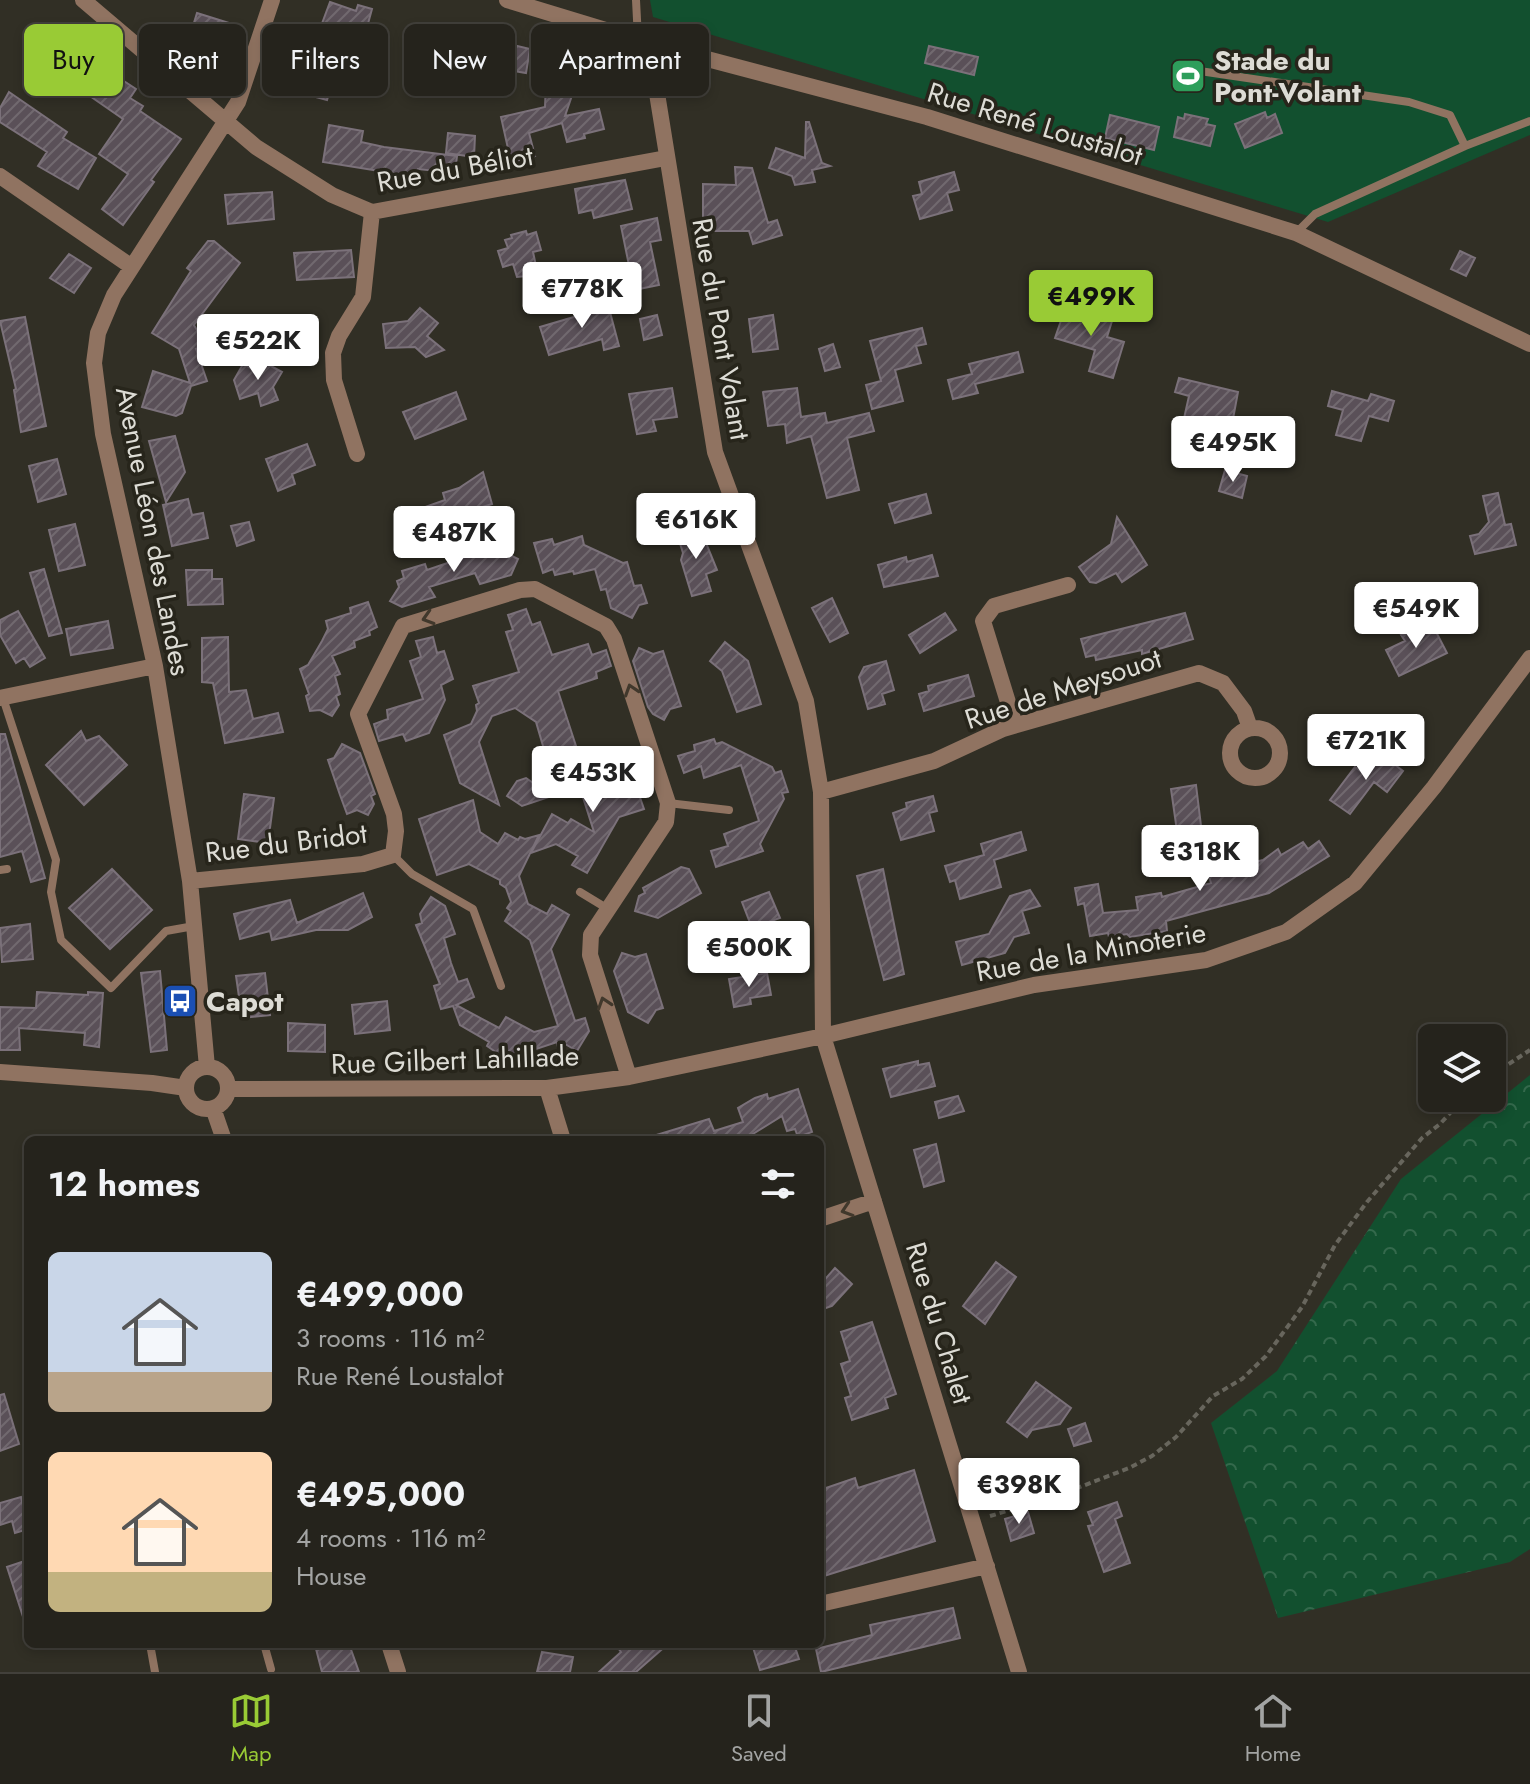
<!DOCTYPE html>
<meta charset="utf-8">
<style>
body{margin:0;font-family:Jost,sans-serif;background:#312f29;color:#f1f3f6;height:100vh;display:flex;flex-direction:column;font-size:30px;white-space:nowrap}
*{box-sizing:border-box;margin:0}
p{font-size:26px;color:#a3a4a3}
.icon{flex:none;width:44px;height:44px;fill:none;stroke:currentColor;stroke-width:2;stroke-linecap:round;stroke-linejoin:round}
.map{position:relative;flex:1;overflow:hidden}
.panel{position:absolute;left:24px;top:1136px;width:800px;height:512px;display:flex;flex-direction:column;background:#25231c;border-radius:12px;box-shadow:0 4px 12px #0003,0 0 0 2px #42403b}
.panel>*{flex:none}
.guide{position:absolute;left:24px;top:24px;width:800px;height:72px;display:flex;gap:16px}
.tools{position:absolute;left:1418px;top:1024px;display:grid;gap:16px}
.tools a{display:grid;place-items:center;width:88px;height:88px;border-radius:12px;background:#25231c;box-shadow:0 4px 12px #0003,0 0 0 2px #42403b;font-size:40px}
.price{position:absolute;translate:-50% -68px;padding:0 18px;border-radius:8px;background:#fff;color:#222;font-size:26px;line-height:52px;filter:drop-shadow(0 2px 4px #0008)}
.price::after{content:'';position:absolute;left:50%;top:48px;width:24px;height:18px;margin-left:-12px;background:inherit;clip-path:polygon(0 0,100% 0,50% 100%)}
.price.selected{background:#99cb35;color:#111}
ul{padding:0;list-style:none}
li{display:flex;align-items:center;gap:24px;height:200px;padding:0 24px}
li span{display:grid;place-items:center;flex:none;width:224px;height:160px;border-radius:12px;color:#555}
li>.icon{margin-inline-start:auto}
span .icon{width:96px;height:96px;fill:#fffc;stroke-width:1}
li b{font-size:34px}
h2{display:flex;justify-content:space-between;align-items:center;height:96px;padding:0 24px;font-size:34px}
.pill{padding:0 28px;border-radius:12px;background:#25231c;box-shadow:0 4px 12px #0003,0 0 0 2px #42403b;font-size:28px;line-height:72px}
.pill.selected{background:#99cb35;color:#111}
.tab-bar{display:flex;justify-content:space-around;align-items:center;height:112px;border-top:2px solid #42403b;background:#25231c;font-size:22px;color:#a3a4a3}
.tab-bar a{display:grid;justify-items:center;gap:4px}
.tab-bar .selected{color:#99cb35}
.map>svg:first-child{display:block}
</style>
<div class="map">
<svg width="1530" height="1672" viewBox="0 0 1530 1672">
<defs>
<pattern id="forest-crowns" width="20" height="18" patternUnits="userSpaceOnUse" patternTransform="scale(2)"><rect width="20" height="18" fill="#12502f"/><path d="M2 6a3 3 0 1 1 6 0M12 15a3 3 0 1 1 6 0" fill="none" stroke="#34694c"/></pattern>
<pattern id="building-hatch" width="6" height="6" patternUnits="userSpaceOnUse" patternTransform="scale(2)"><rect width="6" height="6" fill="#5a5058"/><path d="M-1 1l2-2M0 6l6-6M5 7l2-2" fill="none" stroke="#71696f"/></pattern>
</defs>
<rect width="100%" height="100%" fill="#312f25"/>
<path fill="url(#forest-crowns)" d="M1530,1075v474l-20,13 -232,56 -67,-195 66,-52 124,-192z"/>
<path fill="#12502f" d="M650,0h880v135l-202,87 -675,-205z"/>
<path fill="url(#building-hatch)" stroke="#7b717a" stroke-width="2" d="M330,2l26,9 2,-6 14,4 -9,33 -17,-5 -19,63 -41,-11 11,-41 14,5z
M197,13l35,11 -6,20 -14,-5 -6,21 -21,-8z
M50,28l31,28 -18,21 -31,-28z
M420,33l60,18 -2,28 -64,-19z
M490,35l24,6 -1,4 17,4 -4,24 -36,-6 -3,-16z
M929,46l49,11 -4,18 -49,-12z
M567,51l36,12 -6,18 -18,-6 -14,41 34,-7 5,20 -20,5 1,4 -18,4 -5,-19 -33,10 6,23 -24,6 -10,-45 44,-10 1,-28 11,3z
M104,68l32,21 -6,9 13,8 -3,5 41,28 -30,41 3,2 -31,43 -21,-16 26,-35 -29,-20 24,-35 -36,-25z
M9,92l58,40 -4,6 33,20 -18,31 -40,-23 9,-14 -47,-30v-14z
M1265,112l2,6 8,-4 7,19 -37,15 -10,-24z
M1185,114l23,5 -2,5 9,2 -5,20 -36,-9 4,-20 6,2z
M1110,115l49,12 -5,23 -49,-12z
M806,122h3l13,41 8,3 -18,4 3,12 -20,3 -3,-9 -23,-8 7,-20 29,10z
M329,125l34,6 -2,11 23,5 73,9 -2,17 -37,-4 -1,8 -94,-15z
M448,133l27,3 -1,21 -28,-4z
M735,167l17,1 16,55 9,-3 5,15 -29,9 -4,-13h-46v-47l33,1z
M954,172l5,18 -12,3 5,17 -32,9 -7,-23 9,-2 -3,-12z
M625,180l7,29 -38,9 -2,-8 -13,3 -4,-24z
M272,192l2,27 -46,5 -3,-29z
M657,218l4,22 -11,2 9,43 -25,5 -13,-64z
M526,231l1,4 9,-3 5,18 -8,2 5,23 -21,2 -4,-13 -10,3 -5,-16 10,-3 -3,-8 7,-2 -1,-3z
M208,241h6l26,22 -46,62 12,21 -10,3 11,32 -16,5 -9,27 -6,3 -34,-9 11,-36 37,12 -11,-34 -27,-16 39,-62 -4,-3z
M351,250l3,27 -57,3 -3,-27z
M1460,251l15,7 -9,18 -15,-7z
M69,254l22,14 -17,25 -24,-15z
M606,297l13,49 -15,4 -2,-11 -53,16 -9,-28 54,-16 -3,-10z
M1067,303l46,15 -6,19 17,5 -11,36 -24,-7 6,-21 -40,-12z
M420,308l18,15 -11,13 17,14 -18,7 -11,-10 -29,1 -3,-24 25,-3z
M657,315l5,20 -18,5 -4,-21z
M773,315l5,34 -25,3 -4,-33z
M25,317l21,109 -25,6 -7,-42 2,-1 -16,-68z
M922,328l4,16 -10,2 5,17 -26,7 8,31 -31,8 -6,-24 15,-4 -11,-40z
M833,344l7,23 -15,4 -6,-22z
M1018,352l5,20 -48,12 3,9 -25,6 -5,-19 24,-6 -3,-10z
M256,358l26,14 -9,15 5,13 -17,6 -3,-13 -18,6 -6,-19 9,-16 7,4z
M1179,378l59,14 -8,43 -47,-12 6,-27 -14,-4z
M672,388l5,29 -24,3 3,11 -19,3 -8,-40z
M797,388l4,29 24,-4 2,10 42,-10 5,18 -27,7 12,52 -32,8 -16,-62 -24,7 -2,-19 -17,2 -5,-34z
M1332,391l36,10 3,-7 23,7 -6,20 -19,-5 -8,25 -25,-6 7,-25 -15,-4z
M456,392l10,27 -51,20 -12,-27z
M175,436l10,36 -19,30 -17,-61z
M307,444l8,21 -23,9 3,10 -17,7 -12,-32z
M57,459l9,35 -28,8 -9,-36z
M1225,470l22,6 -5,22 -23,-7z
M483,472l9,32 -74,23 -4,-16 31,-11 -2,-7 16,-5z
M1498,493l7,32 6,-1 5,21 -41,9 -5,-18 9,-2 10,-12 -6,-26z
M926,494l5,19 -36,10 -6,-19z
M188,499l4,16 11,-2 5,25 -36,8 -9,-41z
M1117,517l30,48 -25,17 -6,-9 -20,10 -6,-1 -11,-15 32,-23z
M249,522l5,18 -17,6 -6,-20z
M75,524l10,41 -26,6 -10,-41z
M694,530l8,3 15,37 -11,4 5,17 -19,5 -11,-36 2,-7 -6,-19z
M582,536l2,9 39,18 4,-1 7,24 7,-1 6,18 -8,2 -7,13 -21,-10 -5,-19 -5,1 -6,-21 -21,5 -1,-3 -18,4 -2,-6 -10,4 -9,-30 18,-4 2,6z
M489,544l3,5 5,-1 21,11 -7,16 -31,9 -5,-11 -46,14 6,10 -33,10 -12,-6 9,-14 -2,-6 7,-3 -2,-7 23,-7 2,6 41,-14 -2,-6z
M932,555l6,21 -54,11 -6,-22 28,-8 1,5z
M44,569l18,64 -13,3 -19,-63z
M186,570h26v9h10l1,25 -35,1z
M832,598l16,35 -18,9 -18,-34z
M368,602l9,25 -8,4 1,4 -16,6 1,6 -23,9 8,18 -5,2 5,18 -4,2 3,9 -7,11 -12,-6 -10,1 -4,-15 3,-2 -9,-25 8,-4 14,-24 6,-12 -2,-8 25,-8 -1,-5z
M526,609l6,16 8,-3 12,33 36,-11 4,11 14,-5 5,16 -15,6 1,6 -39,13 20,61 -23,35 -19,-65 -21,-14 -23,8 -13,26 20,63 -39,-22 -16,-48 27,-11 6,-13 -1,-6 3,-2 -6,-17 46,-14 -13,-40 7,-2 -5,-15z
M18,611l27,47 -15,9 -6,-9 -8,5 -16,-28v-15z
M945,613l11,17 -36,23 -11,-18z
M1185,613l8,26 -51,15v-4l-46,10 -1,-5 -9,2 -5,-18z
M108,621l5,27 -42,7 -5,-26z
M1432,624l15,29 -48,23 -13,-26 19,-9 -4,-6 17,-8 2,3z
M228,637l1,55 17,-2 7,29 25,-6 5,19 -58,11 -12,-60 -11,-1v-44z
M433,637l4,16 7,-2 9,28 -12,6 4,15 -16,33 -23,8 -3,-7 -24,7 -5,-17 14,-5 -1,-9 36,-11 -13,-38 11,-4 -5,-16z
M725,642l23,19 13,43 -24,8 -15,-41 -12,-10z
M639,648l14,6 10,-3 18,55 -11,3 -6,11 -11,-6 -5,-7 -15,-46z
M886,661l8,29 -12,4 3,10 -17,5 -9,-32 5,-10z
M968,675l6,21 -50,15 -5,-17 10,-3 -1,-5z
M81,731l5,10 13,-5 28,29 -43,40 -38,-40z
M0,734h5l40,144 -14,4 -9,-31 -22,6z
M714,739l2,5 6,-2 50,25 3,6 6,-2 7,21 -6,1 2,6 -24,45 3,7 -47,16 -5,-16 17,-5 -4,-12 35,-13 -18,-56 -37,13 -3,-12 -17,7 -6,-17 17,-5 -1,-6z
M342,744l18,9 15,41 -4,2 3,8 -6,11 -11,-5 -10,4 -7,-19 -12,-35 6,-2z
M1377,751l26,20 -16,21 -13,-10 -24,32 -20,-14 25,-33 7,5z
M624,753l6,16 -42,15 -4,4 1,5 8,4 42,-14 9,26 -25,8 -32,56 -15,-8 6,-9 -22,-12 -25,9 21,-39 16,9 3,-4 23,13 -20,-63z
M526,778l26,18 -30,10 -15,-10 10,-15z
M1196,785l6,49 -24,4 -7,-49z
M244,794l30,4 -6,45 -30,-4z
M933,796l4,15 -8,2 5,18 -33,9 -8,-27 14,-5 -1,-5z
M473,800l7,32 18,12 7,-11 13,7 2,-3 5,2 14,-4 -20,41 9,28 19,10 5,-9 17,10 -18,34 24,72 10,-3 4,13 -12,20 -12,-7 -7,3 -1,-5 -42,14 -5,-3 -4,6 -19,-13 2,-4 -29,-17 -7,-19 -12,3 -7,-23 6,-2 -24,-59 6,-2 -2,-9 11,-17 14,9 10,28 -11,4 7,25 7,19 9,-3 7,18 -18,8 43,23 7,-11 28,15 24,-6 -28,-86 -25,-19 6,-10 -4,-3 4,-6 -5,-14 -6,-4v-4l-31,-16 -32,11 -18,-56z
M1021,832l5,18 -32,10 7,27 -41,12 -5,-19 -5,2 -5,-16 39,-11 -3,-11z
M1319,841l10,15 -60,37 -103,28 1,10 -37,6 -3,-3 -18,3 -1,-4 -18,3 -6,-33 -6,2 -3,-17 23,-4 5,29 35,-3 -2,-13 25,-4 1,4 49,-14 -4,-13 29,-8 1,4 26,-6 15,-11 3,6 22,-13 5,7z
M681,867l8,2 12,24 -43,25 -23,-7 4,-15 6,-3 -2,-5z
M112,869l40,41 -42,39 -41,-41z
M883,869l21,105 -20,6 -27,-104z
M1030,890l10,16 -18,5 7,22 -15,4 -9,16 -43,12 -6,-23 33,-8 21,-38z
M769,892l11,26 -28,10 -10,-26z
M363,893l9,24 -24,13h-32l-44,10 -2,-9 -30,8 -6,-25 56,-14 7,23z
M30,924l3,35 -31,3 -2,-34z
M622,953l13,4 11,-3 17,54 -7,2 -8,13 -20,-11 -14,-41z
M160,971l7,79 -16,2 -10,-79z
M265,973l5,42 -28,3 -6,-42z
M767,973l4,22 -21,3 1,6 -17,3 -5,-28z
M37,992l51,3v-3l15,1 -4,54 -15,-2 1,-12 -66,-5 1,22h-20v-43l36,1z
M387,1001l3,29 -35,4 -3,-29z
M288,1023l37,2v27l-37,-1z
M918,1061v4l11,-2 6,23 -44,11 -8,-28z
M798,1089l14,43 -14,5 -3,-8 -8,2 -5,-15 -39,24h-90v-4l56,-17 5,12 29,-9 -5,-14 17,-10 12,-4 1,5z
M958,1096l6,15 -25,7 -4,-16z
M936,1144l8,37 -20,6 -10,-37z
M996,1262l20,15 -31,47 -22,-18z
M835,1268l17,16 -20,22 -12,4v-25z
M872,1322l24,72 -11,4 3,10 -36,12 -7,-22 6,-2 -10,-32 9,-3 -9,-29z
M1036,1382l35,26 -11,16 -28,6 -5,7 -20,-15z
M4,1394l15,50 -19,7v-56z
M1085,1423l6,18 -17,5 -6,-17z
M914,1470l21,71 -111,35 -4,-12v-74l35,-12 3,10z
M21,1497l7,32 -13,4 -3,-12 -12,4v-22z
M1117,1502l5,14 -7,3 15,44 -26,9 -16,-46 5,-1 -5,-13z
M1028,1512l6,21 -23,8 -6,-22z
M28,1560v62l-3,1 -18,-56z
M953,1608l7,30 -139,34 -5,-23 56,-14 -2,-10z
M334,1644h15l10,28h-37l-6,-23z
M615,1644h53l-32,28h-37l22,-20z
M752,1644h42l5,15 -39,11z
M542,1652l31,5 -3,15h-33z"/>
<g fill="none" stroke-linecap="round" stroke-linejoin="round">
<path stroke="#68665d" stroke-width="4" stroke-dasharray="6 4" stroke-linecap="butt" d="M1492,1075l38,-25
M990,1516l64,-19 75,-29 23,-12 24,-19 37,-41 29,-17 24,-23 36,-49 33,-62 32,-43 55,-64 18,-14 24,-26"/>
<path stroke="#907361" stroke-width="8" d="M636,0l2,39
M1193,70l216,32 41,13 15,31
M1297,232l18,-18 150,-68 65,-25
M3,698l53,162 -5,32 10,48 50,48 55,-57 28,-5
M591,790l65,-22
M668,803l61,7
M393,855l19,19 61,35 28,77
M0,870l7,-1
M580,892l28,17
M150,1644l5,28
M264,1644l7,25"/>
<path stroke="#907361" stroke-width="16" d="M83,0l173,147 76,48 40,17 294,-54
M658,46l-3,35 60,371 91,249 15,91 2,244 196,636
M0,176l132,91
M357,454l-23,-74 -1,-27 6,-17 24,-39 9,-85
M0,698l155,-32
M1015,725l-32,-104 11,-15 74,-21
M1230 753a25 25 0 1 1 50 0a25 25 0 1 1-50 0Z
M821,792l113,-31 69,-32 196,-56 24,10 21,28 6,17
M190,881l173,-17 30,-9 3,-24 -2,-17 -36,-100 45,-88 117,-36 15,-1 71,37 8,13 54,164 -2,19 -75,113 -1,20 39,122
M207,1067l-17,-186 -35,-215 -52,-232 -9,-71 4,-30 16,-38 124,-193 34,-102
M186 1088a21 21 0 1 1 42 0a21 21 0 1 1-42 0Z
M0,1072l152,11 34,5
M547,1088l16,52
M229,1089l318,-1 82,-11 194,-41 211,-51 172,-25 80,-28 69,-49 79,-96 96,-129
M213,1108l11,32
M820,1219l54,-18
M820,1604l167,-38
M389,1644l9,28"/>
<path stroke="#907361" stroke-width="16" d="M507,0l151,46 269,71 369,116 234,111"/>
</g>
<defs><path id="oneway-chevron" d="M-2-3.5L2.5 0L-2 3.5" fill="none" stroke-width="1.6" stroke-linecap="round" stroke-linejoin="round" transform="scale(2)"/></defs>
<g stroke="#41382c">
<use href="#oneway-chevron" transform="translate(428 618) rotate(163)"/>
<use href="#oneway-chevron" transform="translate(631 690) rotate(-108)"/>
<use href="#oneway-chevron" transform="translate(604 1003) rotate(-108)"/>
<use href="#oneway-chevron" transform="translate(847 1210) rotate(162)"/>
</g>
<defs>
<g id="stadium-square" transform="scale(1.8)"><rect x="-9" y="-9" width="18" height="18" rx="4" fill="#2e9e5b" stroke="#27251b"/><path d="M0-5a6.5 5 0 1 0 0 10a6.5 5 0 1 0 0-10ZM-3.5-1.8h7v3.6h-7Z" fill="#fff"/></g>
<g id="bus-square" transform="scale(1.8)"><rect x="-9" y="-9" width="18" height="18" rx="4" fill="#1a4fb4" stroke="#27251b"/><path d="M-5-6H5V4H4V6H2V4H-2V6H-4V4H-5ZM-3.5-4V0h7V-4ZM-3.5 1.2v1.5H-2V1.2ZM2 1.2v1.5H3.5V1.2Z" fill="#fff"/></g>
</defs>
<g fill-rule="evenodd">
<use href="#stadium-square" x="1188" y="76"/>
<use href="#bus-square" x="180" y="1001"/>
</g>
<g text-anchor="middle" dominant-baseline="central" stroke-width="7" stroke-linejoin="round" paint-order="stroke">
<g font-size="28" font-weight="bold" fill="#dddcd5" stroke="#27251b" text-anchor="start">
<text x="1214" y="60">Stade du<tspan x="1214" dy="32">Pont-Volant</tspan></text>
<text x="206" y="1001">Capot</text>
</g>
<g font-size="28" fill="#dddcd5" stroke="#27251b">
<text transform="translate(1035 124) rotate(17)">Rue René Loustalot</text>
<text transform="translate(455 169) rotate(-10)">Rue du Béliot</text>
<text transform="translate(721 329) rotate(80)">Rue du Pont Volant</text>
<text transform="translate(153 531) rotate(79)">Avenue Léon des Landes</text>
<text transform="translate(1063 689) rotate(-18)">Rue de Meysouot</text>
<text transform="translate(286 843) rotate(-7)">Rue du Bridot</text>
<text transform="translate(1091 952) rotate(-10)">Rue de la Minoterie</text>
<text transform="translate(455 1060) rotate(-2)">Rue Gilbert Lahillade</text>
<text transform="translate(939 1323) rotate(73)">Rue du Chalet</text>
</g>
</g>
</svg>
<div class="tools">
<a><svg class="icon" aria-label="layers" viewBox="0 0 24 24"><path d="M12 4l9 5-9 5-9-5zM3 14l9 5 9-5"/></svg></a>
</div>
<b class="price" style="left:582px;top:330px">€778K</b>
<b class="price selected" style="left:1091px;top:338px">€499K</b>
<b class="price" style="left:258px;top:382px">€522K</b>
<b class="price" style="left:1233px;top:484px">€495K</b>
<b class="price" style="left:696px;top:561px">€616K</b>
<b class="price" style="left:454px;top:574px">€487K</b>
<b class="price" style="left:1416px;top:650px">€549K</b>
<b class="price" style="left:1366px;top:782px">€721K</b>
<b class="price" style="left:593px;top:814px">€453K</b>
<b class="price" style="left:1200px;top:893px">€318K</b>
<b class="price" style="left:749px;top:989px">€500K</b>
<b class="price" style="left:1019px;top:1526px">€398K</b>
<div class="guide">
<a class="pill selected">Buy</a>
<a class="pill">Rent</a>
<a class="pill">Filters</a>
<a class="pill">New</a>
<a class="pill">Apartment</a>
</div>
<section class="panel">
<h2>12 homes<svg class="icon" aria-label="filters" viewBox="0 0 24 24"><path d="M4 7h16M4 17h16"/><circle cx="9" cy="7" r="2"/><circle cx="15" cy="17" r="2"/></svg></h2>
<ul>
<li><span style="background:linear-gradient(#c9d6e8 75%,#b9a48a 0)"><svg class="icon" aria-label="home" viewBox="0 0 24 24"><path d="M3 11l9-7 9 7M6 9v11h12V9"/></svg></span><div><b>€499,000</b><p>3 rooms · 116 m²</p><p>Rue René Loustalot</p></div></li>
<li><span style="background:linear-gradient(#ffd9b3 75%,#c2b280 0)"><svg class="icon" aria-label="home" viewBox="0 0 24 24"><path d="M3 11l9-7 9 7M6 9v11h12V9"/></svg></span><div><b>€495,000</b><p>4 rooms · 116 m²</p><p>House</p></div></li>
</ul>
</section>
</div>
<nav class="tab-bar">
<a class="selected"><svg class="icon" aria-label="map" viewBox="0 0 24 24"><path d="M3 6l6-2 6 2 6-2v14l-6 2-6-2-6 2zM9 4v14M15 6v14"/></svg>Map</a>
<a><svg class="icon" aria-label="saved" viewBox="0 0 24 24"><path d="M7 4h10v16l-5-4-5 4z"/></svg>Saved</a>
<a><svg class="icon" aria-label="home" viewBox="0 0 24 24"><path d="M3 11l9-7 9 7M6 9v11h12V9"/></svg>Home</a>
</nav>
